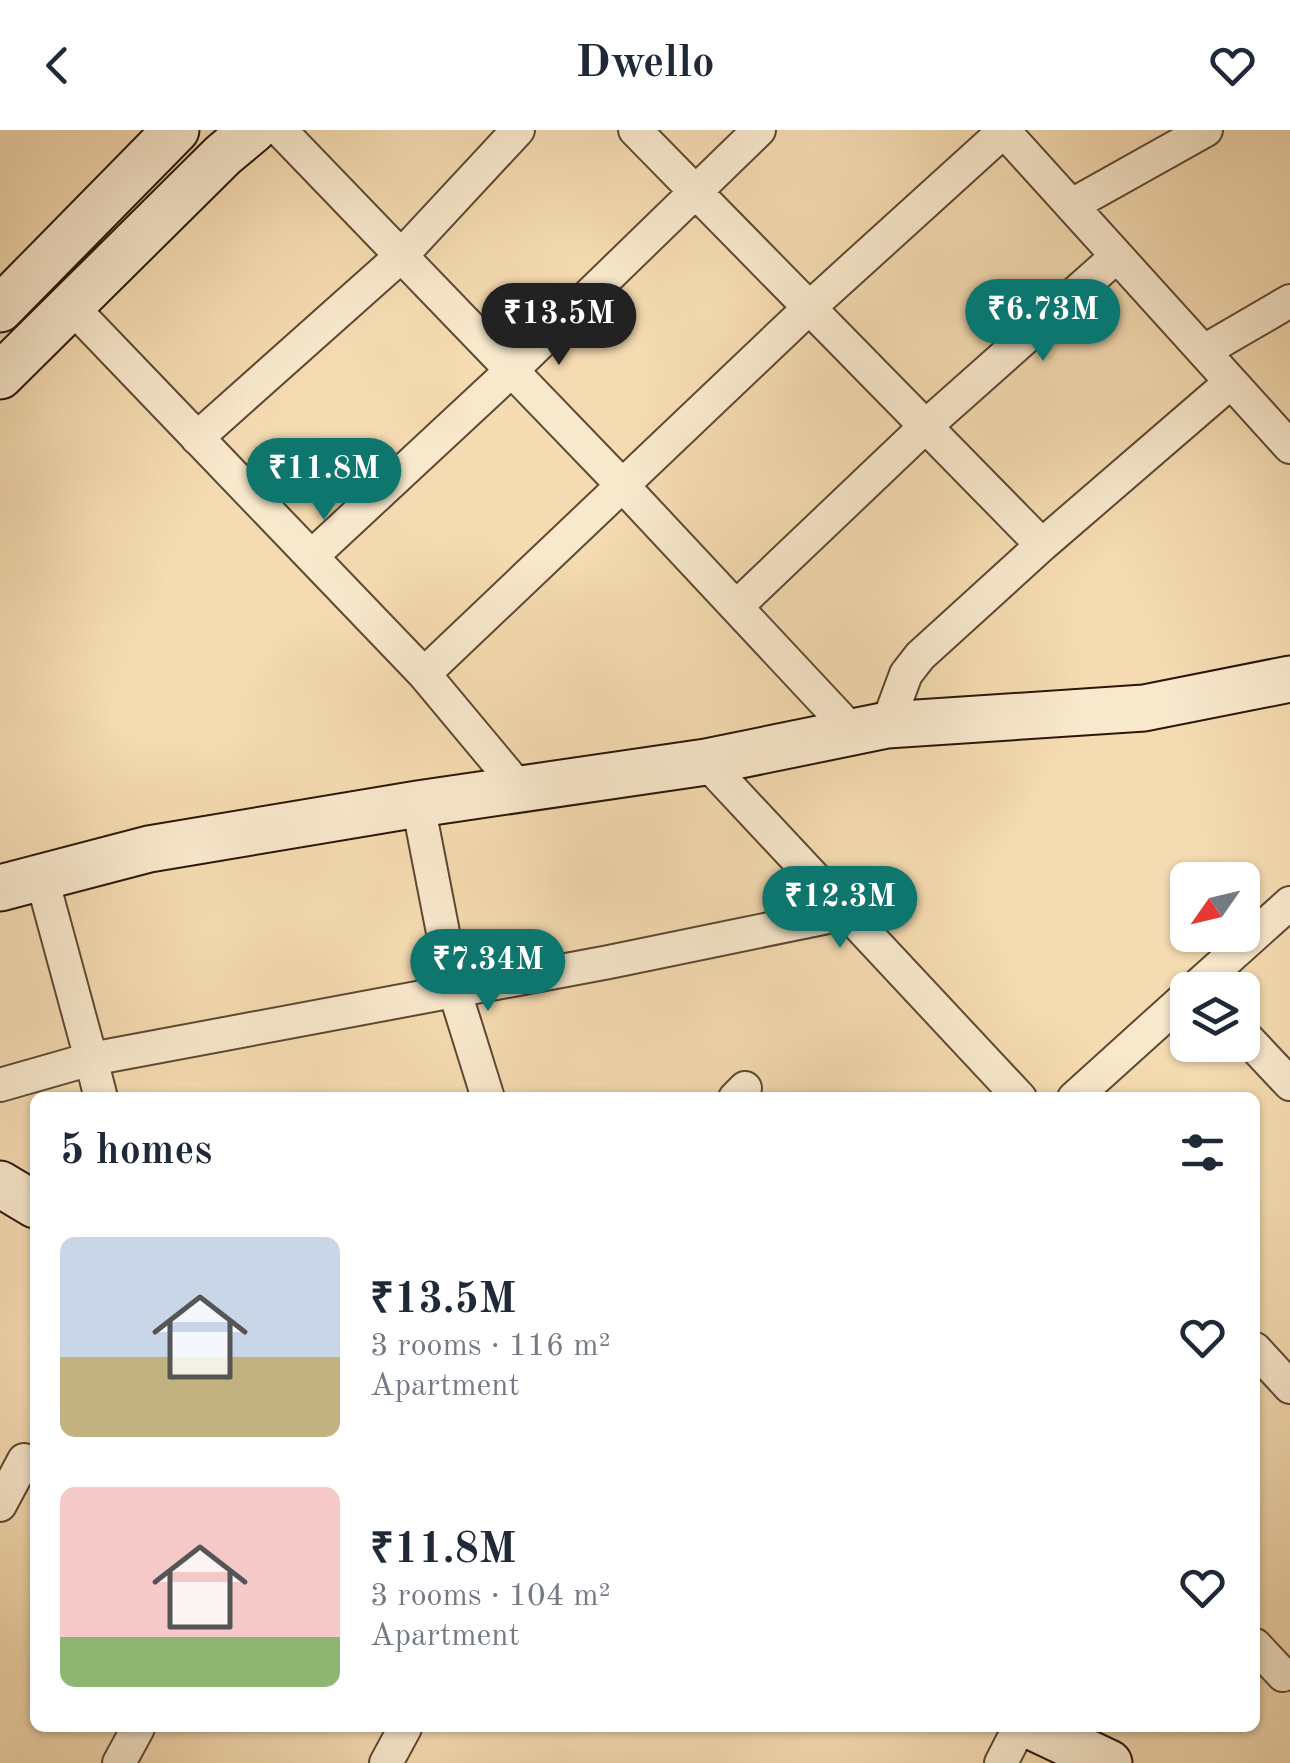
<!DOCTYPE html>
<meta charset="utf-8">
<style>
body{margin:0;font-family:"Old Standard TT",serif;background:#f2f2f3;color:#1f2937;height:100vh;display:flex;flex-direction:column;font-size:38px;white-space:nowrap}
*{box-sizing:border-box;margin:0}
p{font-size:32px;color:#747a83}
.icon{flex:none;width:55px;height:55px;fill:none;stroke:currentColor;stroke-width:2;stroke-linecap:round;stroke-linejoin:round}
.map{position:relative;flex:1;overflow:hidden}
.drawer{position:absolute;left:30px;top:962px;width:1230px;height:640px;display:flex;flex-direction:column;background:#fff;border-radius:15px;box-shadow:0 2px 8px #0004}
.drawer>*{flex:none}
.needle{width:65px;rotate:236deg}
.fabs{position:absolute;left:1170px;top:732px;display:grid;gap:20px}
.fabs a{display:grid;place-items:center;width:90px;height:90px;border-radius:15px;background:#fff;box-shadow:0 2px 8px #0004;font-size:50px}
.price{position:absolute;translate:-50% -85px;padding:0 22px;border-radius:35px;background:#0f766e;color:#fff;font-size:32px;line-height:65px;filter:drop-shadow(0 2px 5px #0008)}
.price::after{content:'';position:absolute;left:50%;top:60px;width:30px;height:22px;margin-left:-15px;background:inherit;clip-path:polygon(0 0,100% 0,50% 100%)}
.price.selected{background:#222;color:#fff}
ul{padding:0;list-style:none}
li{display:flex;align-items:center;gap:30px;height:250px;padding:0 30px}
li span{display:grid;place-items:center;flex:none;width:280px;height:200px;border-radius:15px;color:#555}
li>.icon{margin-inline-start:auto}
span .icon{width:120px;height:120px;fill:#fffc;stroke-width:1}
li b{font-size:42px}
h2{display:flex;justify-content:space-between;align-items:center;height:120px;padding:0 30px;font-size:42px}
header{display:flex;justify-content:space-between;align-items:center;height:130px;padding:0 30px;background:#fff;font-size:45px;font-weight:700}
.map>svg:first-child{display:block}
</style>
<header><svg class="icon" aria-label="back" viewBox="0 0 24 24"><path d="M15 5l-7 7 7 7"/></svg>Dwello<svg class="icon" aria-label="heart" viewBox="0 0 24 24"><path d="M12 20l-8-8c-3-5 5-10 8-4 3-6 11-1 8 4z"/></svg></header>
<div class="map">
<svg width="1290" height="1633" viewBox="0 0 1290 1633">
<rect width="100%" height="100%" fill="#f5dbb1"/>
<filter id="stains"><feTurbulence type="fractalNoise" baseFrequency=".002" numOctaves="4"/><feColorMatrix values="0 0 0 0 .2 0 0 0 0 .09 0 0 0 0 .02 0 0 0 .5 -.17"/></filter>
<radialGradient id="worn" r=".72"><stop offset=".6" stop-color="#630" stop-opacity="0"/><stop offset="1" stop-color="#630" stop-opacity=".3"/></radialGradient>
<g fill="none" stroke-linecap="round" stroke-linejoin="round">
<g stroke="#5d4832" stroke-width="36">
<path id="street" d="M280,0l343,356 228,244
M635,0l407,415 -122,111 -14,18 -19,51
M1003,0l287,317
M1072,75l134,-75
M72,177l352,367 96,115
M1204,221l86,-50
M197,308l203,-181 118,-127
M1042,415l189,-163
M312,426l200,-186 247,-240
M737,476l190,-181 190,-169
M424,544l385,-366 195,-177
M706,632l314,336
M418,674l36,185 34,109
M1193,860l97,-87
M1242,903l48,51
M0,955l91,-26 -50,-184
M101,968l-10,-39 518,-97 238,-49
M735,968l10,-10
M1074,968l114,-103
M1255,1219l35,38
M0,1375l24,-45
M1255,1515l28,30
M119,1633l19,-35
M386,1633l19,-35
M1001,1633l18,-35"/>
</g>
<g stroke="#2a1708" stroke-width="49">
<path id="secondary" d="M0,179l176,-179
M0,246l223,-221 30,-25
M0,758l149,-39 269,-45 288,-42 181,-37 257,-17 146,-29
M0,1054l35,21
M1035,1598l74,35"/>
</g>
<use href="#street" stroke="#f8e8cc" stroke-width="32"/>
<use href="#secondary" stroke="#f8e8cc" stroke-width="45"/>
</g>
<rect width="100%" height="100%" filter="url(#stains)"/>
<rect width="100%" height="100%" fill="url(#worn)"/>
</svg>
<div class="fabs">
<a><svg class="needle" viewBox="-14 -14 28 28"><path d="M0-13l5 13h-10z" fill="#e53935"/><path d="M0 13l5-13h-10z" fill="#747a83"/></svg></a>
<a><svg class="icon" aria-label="layers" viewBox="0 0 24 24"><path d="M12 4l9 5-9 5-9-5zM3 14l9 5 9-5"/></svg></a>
</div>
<b class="price" style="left:1043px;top:234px">₹6.73M</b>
<b class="price selected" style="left:559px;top:238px">₹13.5M</b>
<b class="price" style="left:324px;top:393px">₹11.8M</b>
<b class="price" style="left:840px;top:821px">₹12.3M</b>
<b class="price" style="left:488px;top:884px">₹7.34M</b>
<section class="drawer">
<h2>5 homes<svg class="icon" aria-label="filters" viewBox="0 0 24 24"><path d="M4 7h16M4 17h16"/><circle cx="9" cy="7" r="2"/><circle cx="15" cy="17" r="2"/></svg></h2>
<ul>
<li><span style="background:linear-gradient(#c9d6e8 60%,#c2b280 0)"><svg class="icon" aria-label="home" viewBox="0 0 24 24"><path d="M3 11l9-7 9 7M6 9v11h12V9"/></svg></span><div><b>₹13.5M</b><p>3 rooms · 116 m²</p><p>Apartment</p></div><svg class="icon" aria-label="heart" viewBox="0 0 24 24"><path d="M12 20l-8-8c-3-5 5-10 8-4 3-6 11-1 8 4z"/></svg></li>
<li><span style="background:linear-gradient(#f6c9c9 75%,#8fb573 0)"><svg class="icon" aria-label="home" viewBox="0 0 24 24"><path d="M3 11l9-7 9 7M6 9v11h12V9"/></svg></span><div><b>₹11.8M</b><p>3 rooms · 104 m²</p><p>Apartment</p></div><svg class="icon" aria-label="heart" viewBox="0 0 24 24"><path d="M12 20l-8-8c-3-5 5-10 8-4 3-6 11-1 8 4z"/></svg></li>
</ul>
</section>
</div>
